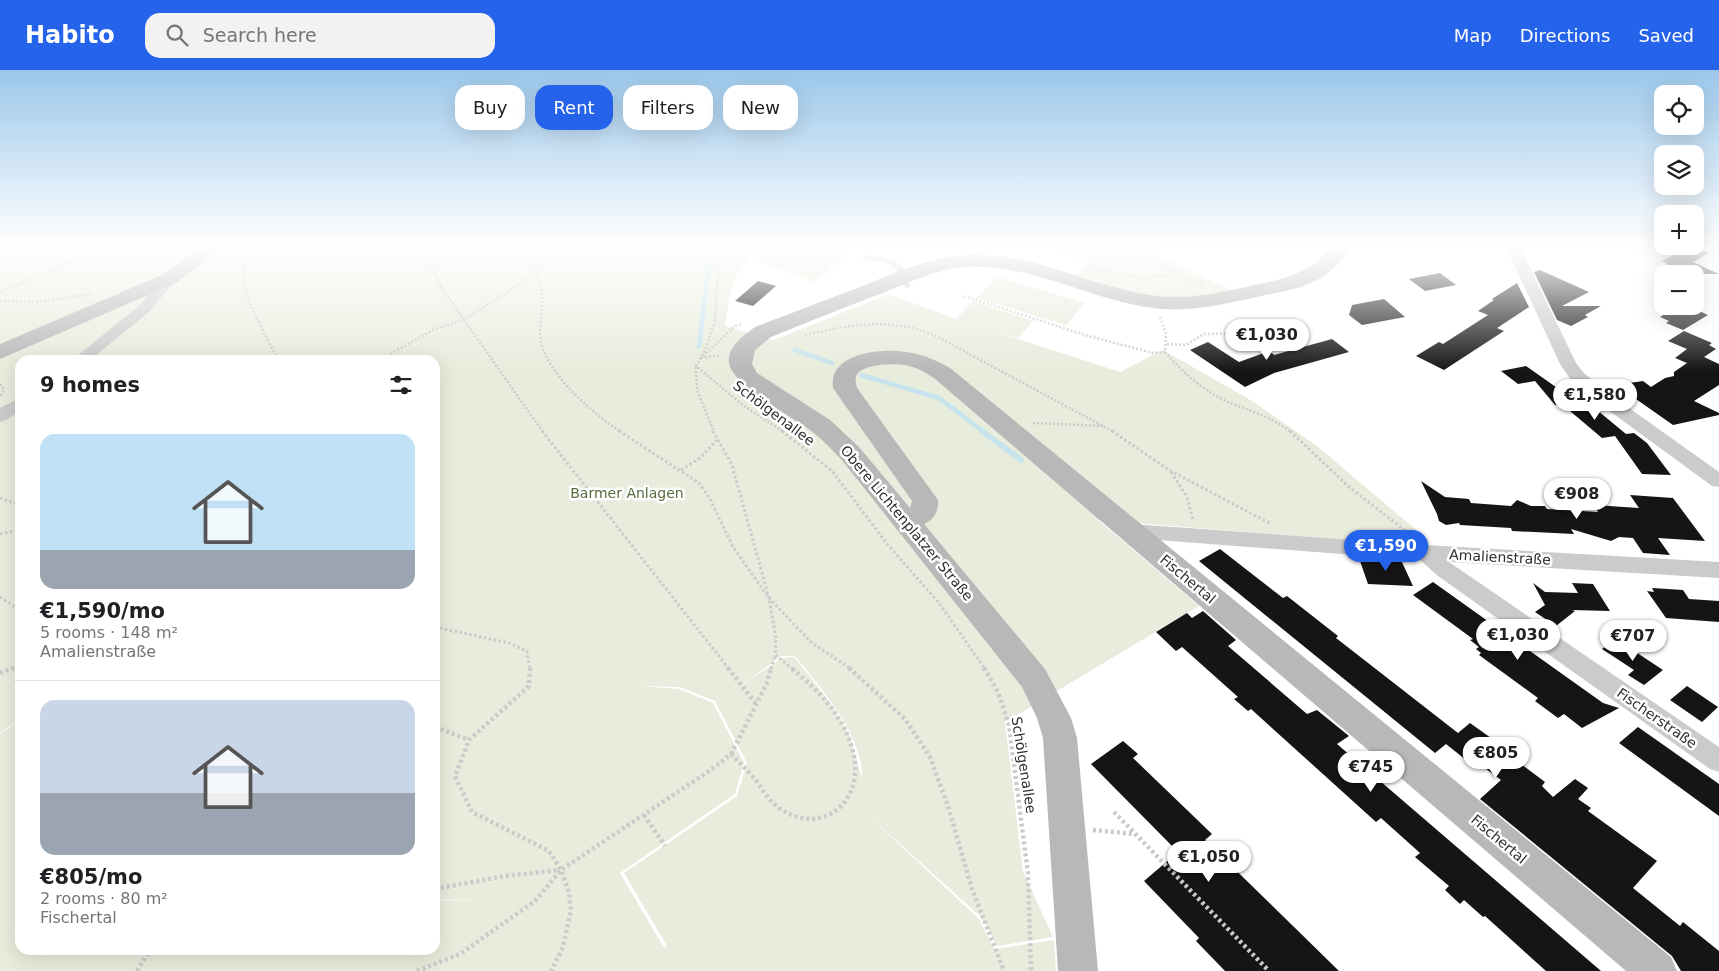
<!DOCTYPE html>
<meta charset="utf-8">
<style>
body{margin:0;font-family:"DejaVu Sans",sans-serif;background:#f2f2f2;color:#202124;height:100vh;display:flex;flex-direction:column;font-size:19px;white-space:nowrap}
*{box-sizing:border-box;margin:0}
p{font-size:16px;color:#757577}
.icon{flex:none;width:28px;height:28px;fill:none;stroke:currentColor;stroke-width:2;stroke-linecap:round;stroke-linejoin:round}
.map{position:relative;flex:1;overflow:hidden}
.panel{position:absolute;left:15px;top:285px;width:425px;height:600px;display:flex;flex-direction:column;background:#fff;border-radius:15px;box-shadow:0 5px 20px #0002}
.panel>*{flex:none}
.top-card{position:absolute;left:455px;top:15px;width:475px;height:45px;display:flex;gap:10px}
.fabs{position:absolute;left:1654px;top:15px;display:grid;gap:10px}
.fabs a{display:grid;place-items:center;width:50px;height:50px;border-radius:10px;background:#fff;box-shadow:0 5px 20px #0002;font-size:25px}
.price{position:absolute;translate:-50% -42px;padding:0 11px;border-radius:18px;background:#fff;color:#222;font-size:16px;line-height:32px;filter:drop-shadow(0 1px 2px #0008)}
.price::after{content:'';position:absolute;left:50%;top:30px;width:15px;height:11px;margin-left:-8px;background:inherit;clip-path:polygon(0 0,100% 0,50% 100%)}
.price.selected{background:#2563eb;color:#fff}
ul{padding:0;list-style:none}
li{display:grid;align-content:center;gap:10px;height:265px;padding:0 25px}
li+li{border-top:1px solid #e0e0e0}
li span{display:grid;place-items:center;height:155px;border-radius:15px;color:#555}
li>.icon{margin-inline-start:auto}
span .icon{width:90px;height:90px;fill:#fffc;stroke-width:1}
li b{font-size:21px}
h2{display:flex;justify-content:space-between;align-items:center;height:60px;padding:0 25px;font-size:21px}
.tag{padding:0 18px;border-radius:15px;background:#fff;box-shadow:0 5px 20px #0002;font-size:18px;line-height:45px}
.tag.selected{background:#2563eb;color:#fff}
header{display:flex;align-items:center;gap:30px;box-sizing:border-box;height:70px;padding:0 25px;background:#2563eb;color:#fff}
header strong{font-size:24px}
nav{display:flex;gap:28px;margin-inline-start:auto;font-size:18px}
.search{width:350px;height:45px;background:#f2f2f2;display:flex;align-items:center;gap:12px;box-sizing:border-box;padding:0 18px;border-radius:15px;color:#757577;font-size:19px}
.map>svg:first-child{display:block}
</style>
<header>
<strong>Habito</strong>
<div class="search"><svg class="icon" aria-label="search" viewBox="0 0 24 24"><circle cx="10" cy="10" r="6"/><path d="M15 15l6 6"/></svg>Search here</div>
<nav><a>Map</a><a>Directions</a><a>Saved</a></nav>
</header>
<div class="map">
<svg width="1719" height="901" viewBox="0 0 1719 901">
<rect width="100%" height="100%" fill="#fff"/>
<path fill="#e7ecdc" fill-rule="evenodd" d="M0,175h763l-25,26 -7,18 -6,37 49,14 115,-46 67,25 17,-18 60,20 -15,17 -37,-11 139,45 43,-22 89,51 65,45 112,95 -19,4 -312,-25 101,86 -194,116 18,149 30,66 -56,9 -16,-29 -123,-111 121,113 15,30 60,-9 2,31h-1056v-237l20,-15v231h415v-49l44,-2 -44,1v-540h-415v358l-20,15zM781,586h14c25,31 68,79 67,121 -5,-13 -7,-27 -12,-40 -13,-29 -36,-55 -56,-80l-13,1 -44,31zM639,616l41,1 35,14 32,62 -10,33 -113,77 43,73 -3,2 -44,-75 115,-79 9,-31 -31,-60 -34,-14z
M771,175h55l25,9 -38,28 -62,-23z
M1050,175h38l48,23h-7l9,1 -47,-24h45l97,46c-23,3 -47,7 -70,6 -29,-1 -60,-14 -87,-22l13,-11z
M997,207l88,26 -19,22 -90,-27z"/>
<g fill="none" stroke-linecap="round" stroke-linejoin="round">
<path stroke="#c7e3ed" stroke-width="4.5" d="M699,276l9,-74 17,-27
M795,280l37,13
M861,305l78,23 45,34"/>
<path stroke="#c7e3ed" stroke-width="5.5" d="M982,361l39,29"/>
</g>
<path fill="#151515" d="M1691,176l18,7 -16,9 26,12h-39l-17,-7 5,-3 -6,-3z
M1540,200l49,22 -27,14h39l-16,9 3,2 -17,9 -14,-6 -23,-48z
M1440,203l16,12 -31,6 -16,-12z
M758,211l18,5 -23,20 -18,-5z
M1517,213l12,24 -32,21 7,3 -60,39 -28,-14 23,-14 4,2 45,-29 -10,-4 16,-11 -2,-1z
M1384,229l21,18 -43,8 -13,-10 3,-10z
M1678,236h11l19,9 -25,15 -17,-7 3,-2 -9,-4z
M1684,261l28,12 -3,2 7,4 -12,8 15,7v21l-25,16 25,12v2l-46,10 -57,-40 27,-4 8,6 14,-9 9,-2v-4l13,-9 -12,-5 12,-9 -19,-8z
M1332,269l17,13 -75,21 -29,14 -55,-37 18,-8 31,20 22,-8 10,-2 3,3z
M1526,296l37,26 11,-1 52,43 8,-1 13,10 24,32 -29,-1 -27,-38 -13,2 -32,-27h-3l-7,-6h-5l-20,-24 -17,3 -17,-13z
M1421,411l24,16 24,2 2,4 40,3 6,-6 14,6h14l2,3 51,3 -4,-7 45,3 -9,-13 43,3 32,43 -47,-3 12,17 -27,-2 -10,-15 -14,-1 -8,4 -40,-12 3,5 -62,-3 -1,-3 -51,-3 -1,-2 -13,2 -7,-4 -2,-7z
M1220,479l63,49 4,-2 51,40 -2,2 122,95 12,-10 35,25 -1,1 10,8 -1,1 32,24 -3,4 11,11 22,-18 13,9 -10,11 13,9 -3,3 69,50 -24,27 47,38 3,-4 36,29v20h-38l-9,-15 -192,-157 21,-19 -31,-23 -4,3 -20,-16 -11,9 -236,-192z
M1371,488l30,2 12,26 -45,-2 -8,-23 13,1z
M1433,512l170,121 16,5 -37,20 -18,-14 -6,4 -23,-17 3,-3 -59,-43 2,-2 -5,-4 3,-2 -9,-7 3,-1 -60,-44z
M1533,513l12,9 33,1 -6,-10 21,1 17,27 -38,-1 3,1 -19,15 -21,-14 10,-7z
M1652,518l31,2 6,9 30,2v21l-53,-4 -19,-27 7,1z
M1203,541l33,29 -8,6 79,68 10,-4 32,26 -12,8 264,227h-55l-61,-55 -2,1 -19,-17 -4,4 -15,-14 4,-4 -34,-29 5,-4 -39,-35 -5,4 -125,-113 -3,2 -14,-12 4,-2 -56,-50 -6,4 -20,-19 31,-19 5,5z
M1616,569l47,31 -19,15 -16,-10 6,-5 -32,-21z
M1687,616l31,21 -16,15 -32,-22z
M1638,657l81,57v32l-100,-73z
M1123,671l15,13 -5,4 79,76 -7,6 134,131h-114l-29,-30 3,-3 -55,-57 34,-29 -87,-88z"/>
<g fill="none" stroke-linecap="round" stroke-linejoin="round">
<path stroke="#cbcbcb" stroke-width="2.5" stroke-dasharray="2 2" stroke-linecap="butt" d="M250,175c-19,38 11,80 28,115
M426,175l5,20 10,22 102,145
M486,175c38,14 59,16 56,63 -1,11 -3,23 -1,34 8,35 52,71 80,90
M733,175l-15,23 -3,53 -9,27 -10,18 48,40 40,26
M1117,175l85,41
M1084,197l55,11 37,-4
M0,222l78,-33 18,-13 -2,-1
M964,226l121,39 68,18 12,-1
M0,231l36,1 54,-8
M1160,247l6,17 -1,18c17,20 39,39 63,50 22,9 44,15 63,30
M805,265c44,-10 86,-18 129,0l180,97
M1167,274l19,1 18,-11 61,-1
M703,286l32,-30 7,-2
M701,288l20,-3
M380,290l53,-30 29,-10 29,-17 47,-32 30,-26
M696,297l1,23 17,42
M0,314l4,6 -4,7
M1033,353l71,3"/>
<path stroke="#cbcbcb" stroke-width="3" stroke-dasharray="2.5 2.5" stroke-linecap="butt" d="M542,361l187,238
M619,361l80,52 10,14 24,50 36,51 43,45 39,26
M713,361l19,34 37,133 7,40 -1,17
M782,361l50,40 56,74 51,58 46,66
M1112,361l57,39 102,54
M1290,361l59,56 62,48
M681,400l19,-12 17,-18
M1171,402l16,25 6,23
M0,428l20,7
M0,464l20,-4
M0,527l20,13
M435,557l74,16 18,8 3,18
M11,599l9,-3
M771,599l4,-14 18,14"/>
<path stroke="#cbcbcb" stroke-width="4.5" stroke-dasharray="3 3" stroke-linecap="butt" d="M530,598l-1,18 -60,54 -14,36 17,36 77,39 12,19 8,22 2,18 -8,37 -12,24
M728,598l29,37
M849,598l56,51 25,38 18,49 24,83 32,82
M984,598l14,24 11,33 19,149 3,97
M0,603l14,-5
M435,657l34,13
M731,684c8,8 16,16 24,25 8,11 15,24 27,31 42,26 81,-9 72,-54 -7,-36 -35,-66 -63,-88
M731,684l36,-71 4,-15
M1114,742l155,159
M644,745l21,31
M1093,760l41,4
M435,819l70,-13 55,-6
M137,901l13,-21
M417,901l43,-17 75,-53 26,-31 154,-103 16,-13"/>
<path fill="#cbcbcb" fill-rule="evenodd" d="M863,185c14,0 33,3 42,15l-1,9 7,7 -4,2 -10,-7v-11l-10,-7 -24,-4z"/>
<path fill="#cbcbcb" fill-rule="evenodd" d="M1505,175h14l57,118 7,9 18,16 118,84v15l-7,-1 -123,-90 -18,-16 -11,-16z
M169,205l5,1 2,3 -26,32 -60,49h-18l68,-55 24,-29z
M20,328v13l-14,9 -6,2v-14z
M1131,454l294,21 294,17v16l-270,-16 270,185v25l-9,-3 -272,-193 -18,-16 -289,-22 -7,-2 -3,-5 3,-5z"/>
<path fill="#b8b8b8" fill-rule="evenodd" d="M203,175h22l-49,38 -176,76v-15l162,-69z
M1333,175h20c-27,39 -47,42 -92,51 -36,8 -71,17 -108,12 -63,-8 -122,-45 -187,-41 -30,2 -58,16 -86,27 -37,14 -73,28 -109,43l-16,13 -3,14 5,9 73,47 29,27 51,61 2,-7 -79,-113c-5,-35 48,-40 73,-36 16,2 30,8 44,16l721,589 6,14h-51l-692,-593c-8,-5 -16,-10 -25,-12 -12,-3 -46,-3 -53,10 -1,4 0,8 1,12l81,112c1,11 -4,20 -14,24l121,145 26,49 6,20 21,233h-40l-15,-233 -6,-20 -15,-31 -181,-228c-10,-10 -20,-21 -31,-29 -19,-14 -77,-44 -81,-67 -2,-16 15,-28 26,-36 37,-14 73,-28 110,-42 32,-13 66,-28 101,-30 64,-4 122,31 184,40 37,6 73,-3 109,-11 30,-6 55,-13 74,-39z"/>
</g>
<linearGradient id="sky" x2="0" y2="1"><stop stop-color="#9bc7ea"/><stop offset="0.58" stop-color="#fff"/><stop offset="1" stop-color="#fff" stop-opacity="0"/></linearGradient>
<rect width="1719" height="301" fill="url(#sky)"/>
<g text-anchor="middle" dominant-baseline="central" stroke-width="5" stroke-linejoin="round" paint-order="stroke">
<g font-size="14" fill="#2e2e2e" stroke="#fff">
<text transform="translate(774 343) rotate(37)">Schölgenallee</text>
<text transform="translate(907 453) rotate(50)">Obere Lichtenplatzer Straße</text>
<text transform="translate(1500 487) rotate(3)">Amalienstraße</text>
<text transform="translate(1188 509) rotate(40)">Fischertal</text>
<text transform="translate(1657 648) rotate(35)">Fischerstraße</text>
<text transform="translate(1024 695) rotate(81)">Schölgenallee</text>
<text transform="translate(1499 769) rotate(40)">Fischertal</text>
</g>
<g font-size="14" fill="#586b3a" stroke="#fff">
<text x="627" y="423">Barmer Anlagen</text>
</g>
</g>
</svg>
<div class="fabs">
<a><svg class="icon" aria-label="locate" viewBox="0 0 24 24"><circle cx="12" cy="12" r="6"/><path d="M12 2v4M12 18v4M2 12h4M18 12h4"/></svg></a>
<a><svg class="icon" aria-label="layers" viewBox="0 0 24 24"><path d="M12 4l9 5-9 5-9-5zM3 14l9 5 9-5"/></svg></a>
<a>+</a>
<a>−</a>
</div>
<b class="price" style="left:1267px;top:291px">€1,030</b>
<b class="price" style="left:1595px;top:351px">€1,580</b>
<b class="price" style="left:1577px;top:450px">€908</b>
<b class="price selected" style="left:1386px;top:502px">€1,590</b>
<b class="price" style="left:1518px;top:591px">€1,030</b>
<b class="price" style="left:1633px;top:592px">€707</b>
<b class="price" style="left:1496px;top:709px">€805</b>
<b class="price" style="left:1371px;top:723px">€745</b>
<b class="price" style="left:1209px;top:813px">€1,050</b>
<div class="top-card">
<a class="tag">Buy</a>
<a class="tag selected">Rent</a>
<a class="tag">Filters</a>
<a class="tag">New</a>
</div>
<section class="panel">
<h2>9 homes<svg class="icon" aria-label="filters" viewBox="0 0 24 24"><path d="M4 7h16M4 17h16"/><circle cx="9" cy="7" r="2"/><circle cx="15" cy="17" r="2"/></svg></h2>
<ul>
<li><span style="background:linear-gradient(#bfe0f5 75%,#9aa5b1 0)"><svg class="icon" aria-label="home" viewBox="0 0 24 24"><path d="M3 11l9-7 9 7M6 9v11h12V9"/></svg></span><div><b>€1,590/mo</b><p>5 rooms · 148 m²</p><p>Amalienstraße</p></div></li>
<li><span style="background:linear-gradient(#c9d6e8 60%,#9aa5b1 0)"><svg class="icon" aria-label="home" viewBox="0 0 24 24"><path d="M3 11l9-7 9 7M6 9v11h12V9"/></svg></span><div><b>€805/mo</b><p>2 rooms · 80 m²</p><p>Fischertal</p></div></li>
</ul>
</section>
</div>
